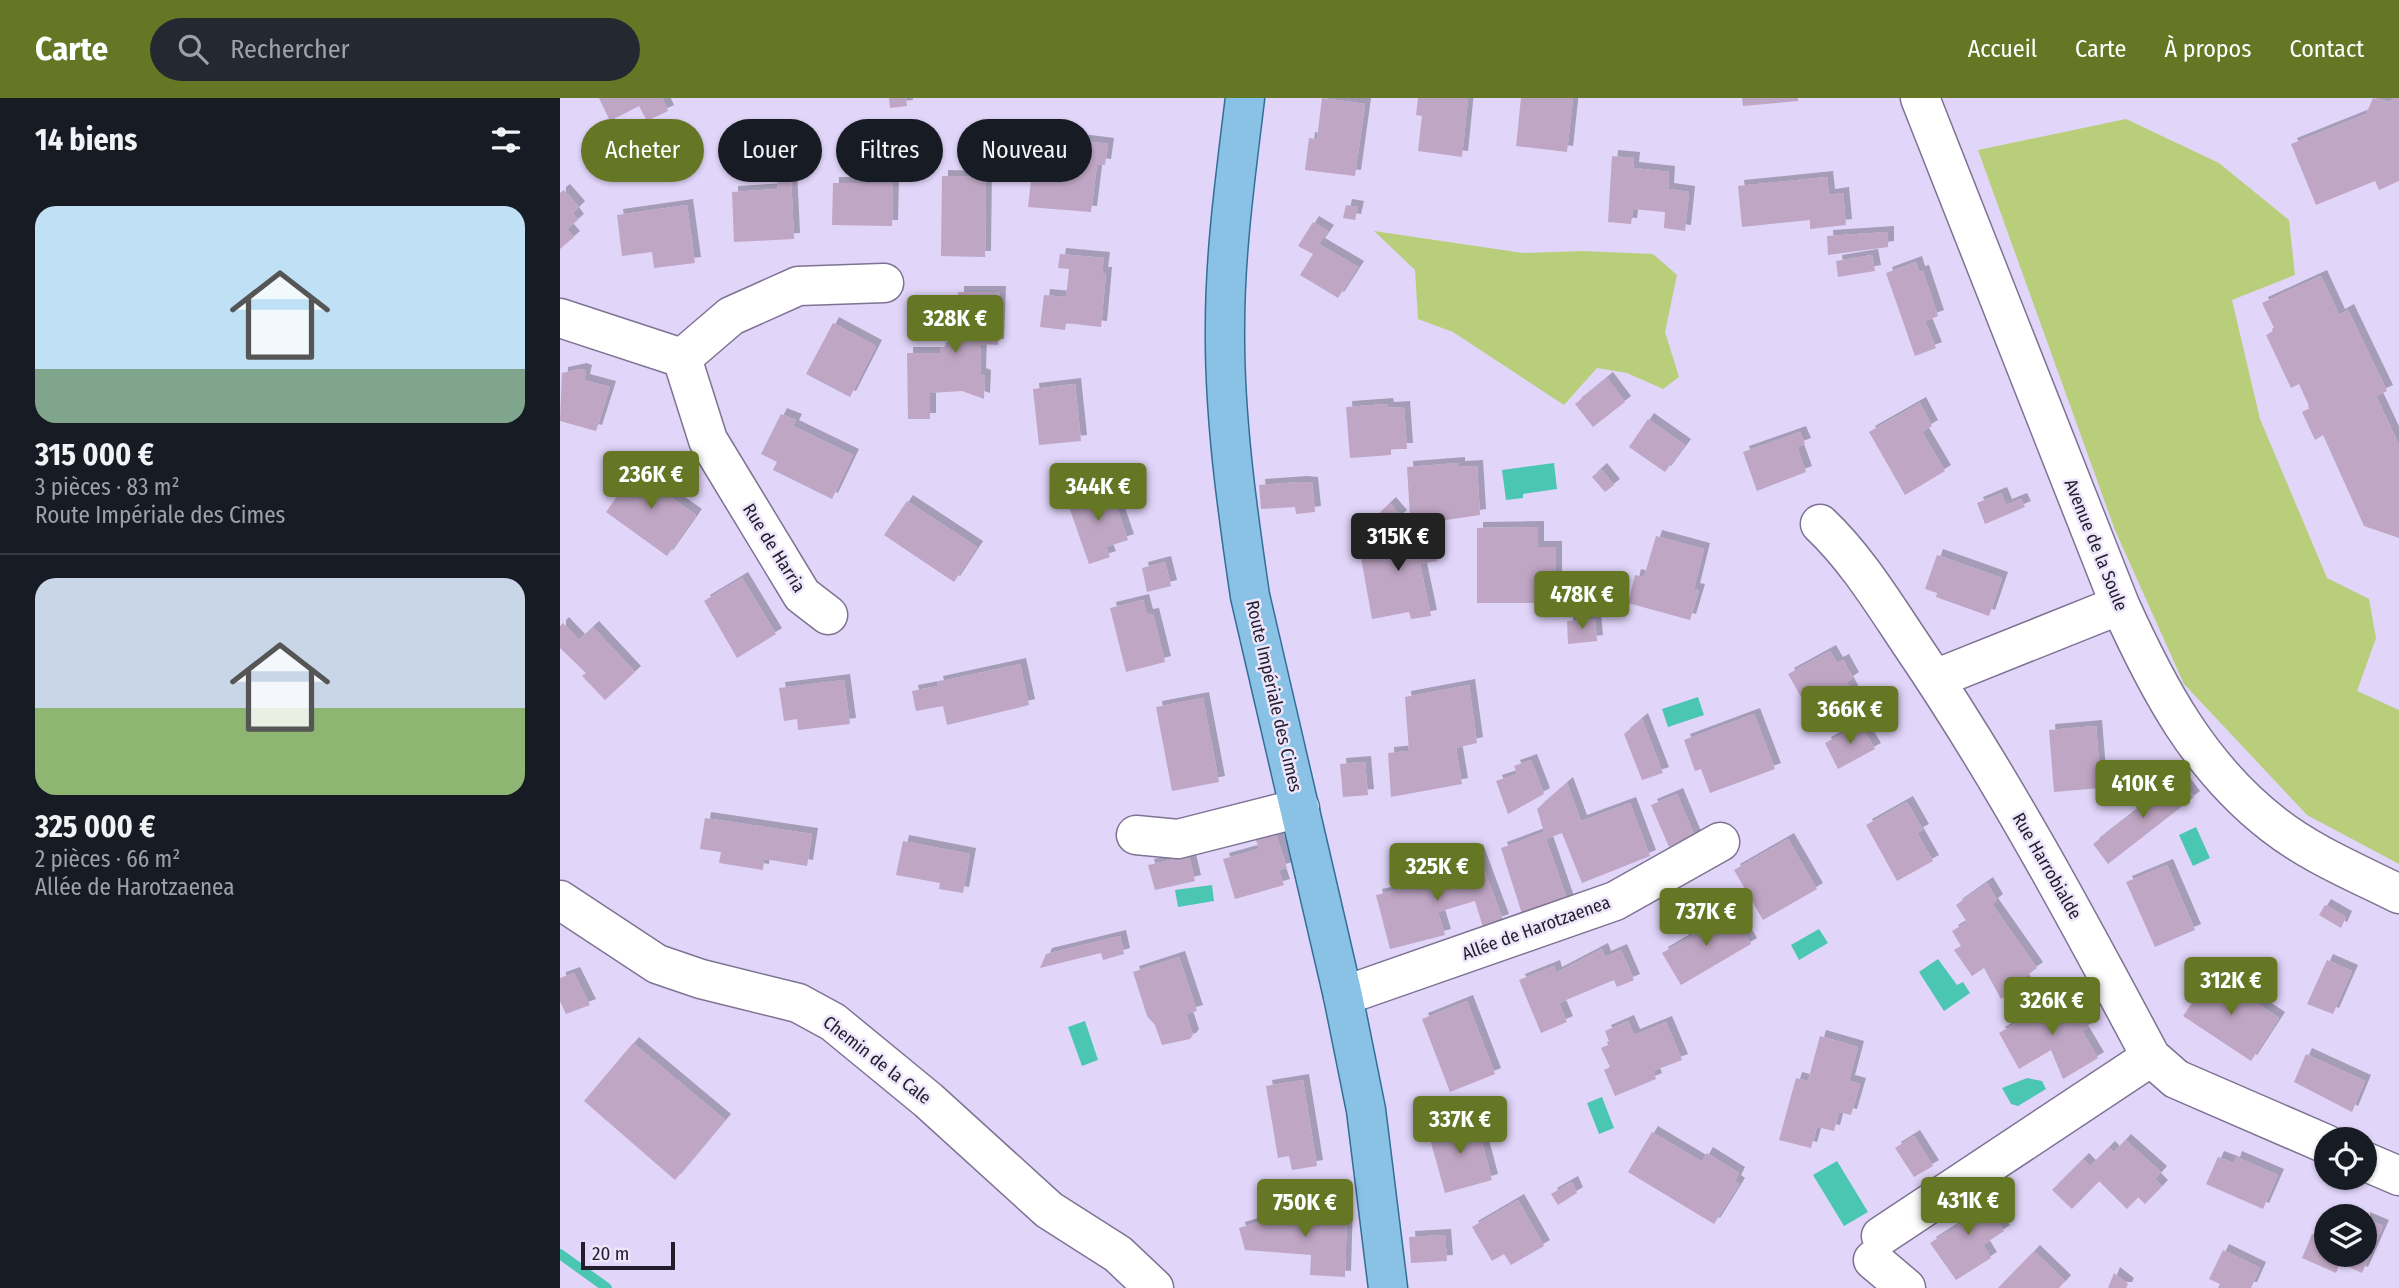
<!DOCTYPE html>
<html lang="fr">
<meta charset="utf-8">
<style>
body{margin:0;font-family:"Fira Sans Condensed",sans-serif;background:#242831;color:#f1f3f6;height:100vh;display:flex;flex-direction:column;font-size:26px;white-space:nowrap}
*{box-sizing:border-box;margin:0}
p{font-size:23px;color:#9ea1a6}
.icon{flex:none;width:38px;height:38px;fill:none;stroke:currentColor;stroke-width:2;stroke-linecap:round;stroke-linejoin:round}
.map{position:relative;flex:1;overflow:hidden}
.details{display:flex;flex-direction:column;background:#171b24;width:560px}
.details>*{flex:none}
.hud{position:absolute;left:21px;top:21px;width:665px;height:63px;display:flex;gap:14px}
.fabs{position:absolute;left:1754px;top:1029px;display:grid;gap:14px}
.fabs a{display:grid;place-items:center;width:63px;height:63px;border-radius:50%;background:#171b24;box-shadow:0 2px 5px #0004;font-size:35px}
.scale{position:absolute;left:21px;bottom:18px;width:94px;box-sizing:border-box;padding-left:7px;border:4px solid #221d2a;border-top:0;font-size:19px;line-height:24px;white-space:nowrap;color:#221d2a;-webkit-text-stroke:5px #ece5fb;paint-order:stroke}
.price{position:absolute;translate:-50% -60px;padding:0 16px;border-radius:7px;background:#657725;color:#fff;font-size:23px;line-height:46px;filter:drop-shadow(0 2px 4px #0008)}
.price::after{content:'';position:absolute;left:50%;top:42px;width:21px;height:16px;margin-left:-10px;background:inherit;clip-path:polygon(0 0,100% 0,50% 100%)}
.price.active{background:#222;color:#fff}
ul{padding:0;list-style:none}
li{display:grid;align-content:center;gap:14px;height:371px;padding:0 35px}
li+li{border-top:2px solid #363941}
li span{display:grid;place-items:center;height:217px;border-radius:21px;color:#555}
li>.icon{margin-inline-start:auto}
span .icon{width:126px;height:126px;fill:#fffc;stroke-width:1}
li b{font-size:30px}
h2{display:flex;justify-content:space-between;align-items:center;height:84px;padding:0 35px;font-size:30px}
.tag{padding:0 24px;border-radius:32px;background:#171b24;box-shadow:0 2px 5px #0004;font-size:24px;line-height:63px}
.tag.active{background:#657725;color:#fff}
header{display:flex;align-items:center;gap:42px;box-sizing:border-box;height:98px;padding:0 35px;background:#657725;color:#fff}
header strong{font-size:33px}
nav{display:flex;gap:38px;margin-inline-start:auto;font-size:24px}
.search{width:490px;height:63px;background:#242831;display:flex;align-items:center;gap:18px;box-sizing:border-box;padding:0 24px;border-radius:38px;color:#9ea1a6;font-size:26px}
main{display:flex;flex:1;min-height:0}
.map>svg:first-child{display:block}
</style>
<header>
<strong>Carte</strong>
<div class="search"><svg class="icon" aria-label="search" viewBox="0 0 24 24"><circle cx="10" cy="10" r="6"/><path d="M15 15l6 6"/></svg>Rechercher</div>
<nav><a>Accueil</a><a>Carte</a><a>À propos</a><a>Contact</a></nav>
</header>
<main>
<section class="details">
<h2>14 biens<svg class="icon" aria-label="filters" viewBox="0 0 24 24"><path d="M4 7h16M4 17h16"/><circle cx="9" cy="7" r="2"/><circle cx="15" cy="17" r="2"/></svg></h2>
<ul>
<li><span style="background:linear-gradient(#bfe0f5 75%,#7fa58c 0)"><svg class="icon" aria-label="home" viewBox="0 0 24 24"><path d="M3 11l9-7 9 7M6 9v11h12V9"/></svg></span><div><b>315 000 €</b><p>3 pièces · 83 m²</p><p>Route Impériale des Cimes</p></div></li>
<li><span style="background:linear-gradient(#c9d6e8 60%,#8fb573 0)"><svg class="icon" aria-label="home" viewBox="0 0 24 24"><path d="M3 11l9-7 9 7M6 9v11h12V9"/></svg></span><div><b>325 000 €</b><p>2 pièces · 66 m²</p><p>Allée de Harotzaenea</p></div></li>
</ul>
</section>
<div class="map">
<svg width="1839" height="1190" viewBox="0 0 1839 1190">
<defs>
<filter id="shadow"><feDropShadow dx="6" dy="-6" stdDeviation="0" flood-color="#0004"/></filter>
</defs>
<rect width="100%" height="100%" fill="#e1d5f9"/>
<path fill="#b9ce7a" d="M1566,21l93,44 70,57 6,55 -63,25 28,119 67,159 42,21 7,39 -19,53 42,19v154l-92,-49 -123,-131 -69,-154 -137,-380z
M814,133l149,22 59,-2 71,3 24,21 -12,57 14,45 -16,12 -36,-16 -30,-5 -33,37 -111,-73 -35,-13 -3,-49z"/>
<path fill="#4ac6b2" d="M994,365l3,26 -34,5v4l-17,2 -4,-30z
M1138,599l6,18 -36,12 -6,-18z
M1636,729l14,31 -17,8 -14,-31z
M652,787l2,16 -36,6 -3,-17z
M1259,831l9,14 -29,17 -8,-15z
M1378,861l19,26 6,-3 7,11 -26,18 -25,-39z
M525,923l13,39 -16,6 -14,-39z
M1467,980l15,3 4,8 -28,17 -7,-2 -9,-16z
M1042,999l12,31 -15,6 -12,-31z
M1277,1063l31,51 -24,14 -31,-51z"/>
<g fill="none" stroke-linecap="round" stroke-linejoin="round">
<path stroke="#4ac6b2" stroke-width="10" d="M0,1156l47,34"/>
</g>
<path fill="#bfa6c4" filter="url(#shadow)" d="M39,0h63l6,13 -21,10 -8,-15 -29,15z
M329,0h17l1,8 -17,2z
M762,0l43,6 -10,72 -50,-6 4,-32 8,1z
M858,0h50l-6,59 -44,-6 4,-35 -6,-1z
M961,0h52l-6,54 -51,-6z
M1182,0h56v3l-55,5z
M1813,0l18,4 2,-4h6v83l-20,9 -4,-9 -59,24 -25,-61 75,-30z
M494,39l54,7 -3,21 -8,-1 -6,48 -63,-5 4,-35 18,2z
M230,57l4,84 -60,3 -2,-50 46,-3 -2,-33z
M1052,58l22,2 -1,10 36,4 -1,17 21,3 -4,39 -21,-3 1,-16 -32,-3 -2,15 -23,-2z
M382,78l44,1 -1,80 -44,-1z
M1267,79l2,18 14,-2 3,32 -36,4v-9l-68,7 -4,-41z
M273,85h60l-1,43 -60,-1z
M4,92l15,17 -6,6 5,7 -11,9 7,8 -14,12v-56z
M127,107l8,58 -41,5 -2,-16 -30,4 -5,-41z
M786,107l12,2 -3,13 -12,-2z
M753,124l15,9 -9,13 39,23 -20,31 -38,-23 13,-21 -15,-8z
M1328,134v15l-60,8 -1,-19z
M500,156l44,4 -2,15h4l-5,54 -35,-4 -1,7 -25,-3 4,-32 22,2 3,-28 -11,-1z
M1312,157l3,16 -37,6 -2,-16z
M1356,164l3,10 4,-1 15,45 -13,5 11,27 -21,8 -29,-83z
M1761,178l18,39 9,-5 39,81 -11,5 23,49v93l-35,-12 -41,-91 -8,5 -13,-28 8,-4 -11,-24 -8,4 -25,-53 9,-5 -13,-27z
M398,194h42l-2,53 -17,-1 -1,30 5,2 -1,23 -22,-8 -32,2v26h-22l-1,-66h33v-4l10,-6v-6h8z
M273,225l43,23 -26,51 -44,-23z
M21,271l5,2 -2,9 26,7 -14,44 -36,-10 2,-48z
M1047,280l18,24 -32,25 -18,-23z
M515,286l6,57 -42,4 -6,-56z
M1360,305l12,23 -10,6 23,39 -40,24 -36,-63z
M827,306l1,4 16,-1 3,42h-16v6l-41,3 -4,-51z
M221,316l15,6 -3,6 60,29 -21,44 -59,-29 4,-8 -16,-8z
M1088,321l37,26 -20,27 -36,-25z
M1240,334l5,12 -8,3 9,25 -49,19 -14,-39z
M81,364l18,13 -7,9 44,31 -29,41 -61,-44z
M899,365v4l18,-1 3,49 -34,5 -36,-3 -3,-50z
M1041,371l13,16 -9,7 -13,-15z
M741,384l11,1 3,29 -19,2 -1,-7 -34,2 -2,-24z
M550,389l18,53 -22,7 4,10 -21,7 -22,-63z
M1441,395l5,12 15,-6 4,8 -40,17 -8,-21z
M347,403l70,46 -23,35 -70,-47z
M830,405l11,13 -21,19 -3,-1 -9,-10z
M871,429l6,34 -17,3 11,52 -20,3 -2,-7 -37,7 -14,-78z
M978,429v20h18v40h-18l1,16h-62v-75z
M1096,438l48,13 -10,40 5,1 -9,30 -62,-17 7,-28 9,2z
M1377,457l65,23 -13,38 -53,-19 1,-4 -12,-4z
M605,464l6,24 -24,6 -5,-24z
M182,480l34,56 -39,24 -33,-57z
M583,502l4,15 6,-1 12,48 -39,10 -16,-64z
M1035,521l2,22 -29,3 -1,-23z
M3,525l16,17 14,-13 42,45 -30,28 -23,-24 4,-3 -26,-25v-22z
M1270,553l7,12 6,-3 10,18 -6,4 15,27 -41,23 -33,-58z
M460,566l9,41 -82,20 -4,-19 -27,5 -4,-20 26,-5 -1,-4z
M284,582l6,44 -52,6 -1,-11 -13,2 -5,-33z
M909,587l8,58 -21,5 6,36 -71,13 -3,-44 21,-2 -4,-54z
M643,600l16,84 -47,9 -16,-84z
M1194,616l21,55 -65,24 -9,-24 -6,2 -11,-31z
M1082,621l21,54 -21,7 -18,-46z
M1300,626l15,25 -37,20 -13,-26z
M1536,628l5,62 -47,4 -5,-62z
M971,662l13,34 -36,20 -12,-33 21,-7 -3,-8z
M805,664l3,33 -25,2 -3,-33z
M1619,679l15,20 -86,67 -15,-20z
M1007,685l14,38 49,-18 20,53 -68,27 -20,-50 -16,6 22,63 -45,15 -22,-69 43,-16 -7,-23z
M1117,696l18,43 -26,10 -18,-42z
M1347,704l16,28 -6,3 16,28 -36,20 -31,-56z
M145,720l107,16 -5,32 -43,-7 -1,11 -44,-7 2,-11 -21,-3z
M714,730l13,40 -8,2 5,15 -49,14 -12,-40 36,-10 -5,-15z
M1228,741l29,50 -54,31 -29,-50z
M343,743l67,13 -7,39 -24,-4 1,-6 -44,-8z
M917,752l26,70 -20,7 -8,-26 -37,11 7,23 -55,14 -14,-54 77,-18 -3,-12z
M629,758l6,25 -40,9 -7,-25z
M1607,767l28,65 -40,17 -29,-65z
M1427,785l10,17 -5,4 45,64 -15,11 3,4 -24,16 -17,-31 -12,8 -18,-26 7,-4 -9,-15 15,-9 -11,-17z
M1765,807l21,12 -5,11 -22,-13z
M1172,814l19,32 -70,41 -19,-32z
M560,838l4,18 -21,6 -2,-7 -61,15 6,-14z
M1042,851l3,8 16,-7 13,30 -17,7 -3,-7 -55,23 8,19 -26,11 -22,-53 35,-14 2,7z
M619,859l18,54 -11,3 7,21 -3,4 -28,6 -7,-20 -8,-9 -14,-44z
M1767,862l25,11 -19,43 -26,-10z
M14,875l16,32 -24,9 -6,-13v-23z
M1652,875l67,45 -28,43 -68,-45z
M1507,894l22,35 -7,4 16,27 -35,21 -12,-29 -32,19 -20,-36z
M907,903l28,73 -45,18 -28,-73z
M1068,923l6,14 32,-13 16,38 -29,11 3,8 -41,17 -11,-26 6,-3 -9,-19 9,-4 -5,-13z
M1260,938l38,11 -9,34 11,3 -9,31 -12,-3 -5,19 -17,-4 -6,21 -32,-8 17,-62 12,3z
M73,945l92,77 -50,60 -91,-79z
M1746,956l59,27 -13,31 -58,-30z
M743,982l14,86 -25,4 -3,-14 -11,2 -12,-72z
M916,1021l16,61 -47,13 -17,-61z
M1092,1034l50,30 5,-9 32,20 -4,8 4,3 -25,40 -86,-52z
M1354,1038l19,30 -19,11 -19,-29z
M1565,1042l36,32 -6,7 7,7 -17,18 -7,-7 -11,12 -28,-28 -27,28 -20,-19 31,-31 7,7 19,-19 5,5z
M1658,1059l16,6 2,-6 42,18 -15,34 -57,-25z
M1012,1084l5,11 -19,12 -7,-11z
M1418,1093l26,40 -21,14 8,13 -35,22 -26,-37 33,-21 -10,-15z
M958,1102l26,46 -33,19 -7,-11 -12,7 -20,-34z
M763,1109l24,2 -2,68 -35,-2 1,-20 -66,-5 -6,-22 29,-9 31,1z
M1804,1120l19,8 -21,47 -22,-10 -4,10 -34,-15 10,-24 14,6v15h38z
M885,1137l2,26 -36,2 -2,-26z
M1663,1152l37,18 -9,20h-33l2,-4 -11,-5z
M1474,1153l31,30 -6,7h-61z
M1554,1175l14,11 -2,4h-18z"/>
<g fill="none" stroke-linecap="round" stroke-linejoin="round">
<g stroke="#7e7393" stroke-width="41">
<path id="minor" d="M1360,0l200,507c38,84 79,162 154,220 37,29 83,48 125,69
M0,220l122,40 26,82 94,155 26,20
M122,260l49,-42 67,-30 86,-3
M1260,426c37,35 64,80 93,123 89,131 164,271 238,410l25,22 150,65
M1375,581l185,-74
M576,737l42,4 122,-31
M0,802l97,64 44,15 97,24 35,19 95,78 121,110 69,44 36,34
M783,898l272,-95 105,-59
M1804,1063l35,15
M1321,1138l270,-179
M1313,1162l33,28"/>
</g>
<g stroke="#336e99" stroke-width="41">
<path id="major" d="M685,0c-9,75 -20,152 -20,228 -1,90 12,182 25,270l93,400 23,114 22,178"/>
</g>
<use href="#minor" stroke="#fff" stroke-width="38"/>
<use href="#major" stroke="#8ac2e6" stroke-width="38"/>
</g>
<g text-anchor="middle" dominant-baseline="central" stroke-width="5" stroke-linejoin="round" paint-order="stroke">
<g font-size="18" fill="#221d2a" stroke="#ece5fb">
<text transform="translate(1536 447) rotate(68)">Avenue de la Soule</text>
<text transform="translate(214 450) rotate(58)">Rue de Harria</text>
<text transform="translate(714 598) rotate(77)">Route Impériale des Cimes</text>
<text transform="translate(1487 768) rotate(60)">Rue Harrobialde</text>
<text transform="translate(976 830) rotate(-20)">Allée de Harotzaenea</text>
<text transform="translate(317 962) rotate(38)">Chemin de la Cale</text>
</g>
</g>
</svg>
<div class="fabs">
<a><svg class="icon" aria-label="locate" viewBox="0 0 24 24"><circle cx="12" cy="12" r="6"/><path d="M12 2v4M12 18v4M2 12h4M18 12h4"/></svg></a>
<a><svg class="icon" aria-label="layers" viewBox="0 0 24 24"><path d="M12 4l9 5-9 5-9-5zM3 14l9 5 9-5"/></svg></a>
</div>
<div class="scale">20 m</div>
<b class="price" style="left:395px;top:257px">328K €</b>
<b class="price" style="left:91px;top:413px">236K €</b>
<b class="price" style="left:538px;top:425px">344K €</b>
<b class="price active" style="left:838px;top:475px">315K €</b>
<b class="price" style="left:1022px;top:533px">478K €</b>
<b class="price" style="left:1290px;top:648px">366K €</b>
<b class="price" style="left:1583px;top:722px">410K €</b>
<b class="price" style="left:877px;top:805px">325K €</b>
<b class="price" style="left:1146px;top:850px">737K €</b>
<b class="price" style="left:1671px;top:919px">312K €</b>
<b class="price" style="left:1492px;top:939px">326K €</b>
<b class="price" style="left:900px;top:1058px">337K €</b>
<b class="price" style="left:1408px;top:1139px">431K €</b>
<b class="price" style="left:745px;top:1141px">750K €</b>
<div class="hud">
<a class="tag active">Acheter</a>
<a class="tag">Louer</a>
<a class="tag">Filtres</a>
<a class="tag">Nouveau</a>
</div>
</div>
</main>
